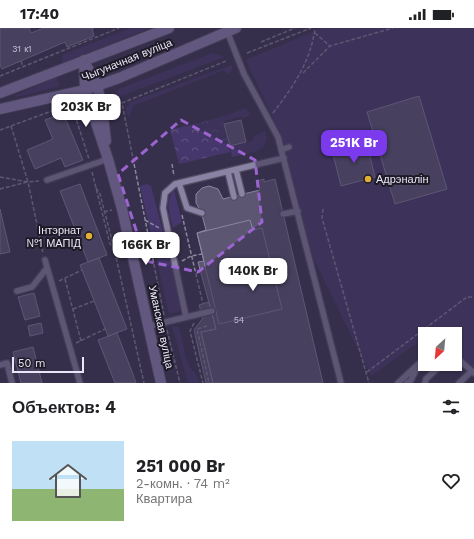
<!DOCTYPE html>
<html lang="ru">
<meta charset="utf-8">
<style>
body{margin:0;font-family:"Work Sans",sans-serif;background:#f6f6f6;color:#202124;height:100vh;display:flex;flex-direction:column;font-size:15px;white-space:nowrap}
*{box-sizing:border-box;margin:0}
p{font-size:13px;color:#757577}
.icon{flex:none;width:22px;height:22px;fill:none;stroke:currentColor;stroke-width:2;stroke-linecap:round;stroke-linejoin:round}
.map{position:relative;height:355px;overflow:hidden}
.drawer{display:flex;flex-direction:column;background:#fff;flex:1}
.drawer>*{flex:none}
.needle{width:26px;rotate:206deg}
.tools{position:absolute;left:418px;top:299px;display:grid;gap:8px}
.tools a{display:grid;place-items:center;width:44px;height:44px;border-radius:0px;background:#fff;box-shadow:0 1px 3px #0004;font-size:20px}
.scale{position:absolute;left:12px;bottom:10px;width:72px;box-sizing:border-box;padding-left:4px;border:2px solid #e9e6f8;border-top:0;font-size:11px;line-height:14px;white-space:nowrap;color:#e9e6f8;-webkit-text-stroke:3px #1e1b27;paint-order:stroke}
.price{position:absolute;translate:-50% -34px;padding:0 9px;border-radius:8px;background:#fff;color:#222;font-size:13px;line-height:26px;filter:drop-shadow(0 1px 2px #0008)}
.price::after{content:'';position:absolute;left:50%;top:24px;width:12px;height:9px;margin-left:-6px;background:inherit;clip-path:polygon(0 0,100% 0,50% 100%)}
.price.selected{background:#7c3aed;color:#fff}
ul{padding:0;list-style:none}
li{display:flex;align-items:center;gap:12px;height:100px;padding:0 12px}
li+li{border-top:1px solid #e0e0e0}
li span{display:grid;place-items:center;flex:none;width:112px;height:80px;border-radius:0px;color:#555}
li>.icon{margin-inline-start:auto}
span .icon{width:48px;height:48px;fill:#fffc;stroke-width:1}
li b{font-size:17px}
h2{display:flex;justify-content:space-between;align-items:center;height:48px;padding:0 12px;font-size:17px}
.status{display:flex;justify-content:space-between;align-items:center;height:28px;padding:0 20px;background:#fff;direction:ltr}
.status svg{height:11px;fill:currentColor}
.map>svg:first-child{display:block}
</style>
<div class="status"><b>17:40</b><svg viewBox="0 0 49 12"><path d="M0 12V9h3v3zM5 12V6h3v6zM10 12V3h3v9zM15 12V0h3v12zM26 1h20v11H26zM47 4h2v5h-2z"/></svg></div>
<div class="map">
<svg width="474" height="355" viewBox="0 0 474 355">
<defs>
<pattern id="forest-crowns" width="20" height="18" patternUnits="userSpaceOnUse"><rect width="20" height="18" fill="#45376b"/><path d="M2 6a3 3 0 1 1 6 0M12 15a3 3 0 1 1 6 0" fill="none" stroke="#605481"/></pattern>
</defs>
<rect width="100%" height="100%" fill="#37304c"/>
<path fill="#45376b" d="M131,0h18l-87,35v-8z
M322,0h152v340l-19,-15v-19h-30v3l-54,39 -58,-119 -32,-122 -35,-75z
M213,25l11,4 -111,42 6,-10z
M232,37v5l-5,5 -3,-5 -91,36 -3,10 -3,-2 -1,-5 4,-7z
M56,49l3,9 -43,11 -1,-1z
M246,80l4,7 -7,3 -2,-2 -18,6 2,-6z
M265,103c7,22 -18,22 -33,26l-2,-11 23,-5 1,-5z
M147,156l4,2 31,118 -2,7 -11,3 -29,-128z
M174,162l8,32 -9,6c-3,-12 -9,-27 1,-38z
M172,298l6,1c6,12 5,29 12,40 4,6 8,8 9,16h-11z"/>
<path fill="url(#forest-crowns)" d="M225,88l-2,6 7,30 -51,12 -9,-34z"/>
<path fill="#5c5673" stroke="#8b84a4" d="M0,0h29l2,5 13,-5h50l-2,1 2,7 -27,11 -2,-5 -63,27 -2,-4z
M419,68l28,93 -52,15 -28,-92z
M63,85l20,47 -18,7 -4,-9 -26,11 -8,-19 26,-11 -8,-19z
M241,92l5,22 -16,4 -6,-22z
M366,113l9,36 -34,9 -9,-36z
M264,151v3l11,-3 48,204h-110l-12,-51 15,-3 -18,-67 6,-1 -7,-28 9,-3 -5,-19 -5,-8v-9l6,-6 7,-2 9,3 5,10 37,-9 -2,-9z
M80,156l27,71 -19,7 -28,-71z
M0,181l10,43 -10,2z
M250,192l3,10 9,-2 20,81 -63,15 -22,-91z
M99,230l28,71 -19,7 -28,-71z
M34,265l6,23 -15,4 -7,-23z
M209,274l7,27 -15,3 12,51h-7l-12,-53 9,-12 -4,-13z
M41,295l2,10 -13,3 -2,-10z
M117,305l14,36 5,14h-21l-17,-43z
M33,319l9,36h-21l-8,-31z"/>
<g fill="none" stroke-linecap="round" stroke-linejoin="round">
<g stroke="#544e65" stroke-width="8">
<path id="service" d="M227,3l17,43 34,63 63,246
M281,122l8,-3
M236,142l6,24
M228,144l6,25
M47,152l61,-21
M179,155l8,25 15,5
M283,186l15,-3
M45,232l35,123
M17,263l15,-4 15,-19
M186,289l-23,-109 2,-15 10,-9 109,-26
M149,298l63,-15
M455,328l19,17
M0,337l7,-2 5,20
M398,355l27,-25
M407,355l4,-3 6,-12
M425,355l1,-4 16,-15
M459,355l13,-12"/>
</g>
<g stroke="#544e65" stroke-width="12">
<path id="secondary" d="M84,32l1,30 23,69 14,50 39,174
M85,35l12,22 5,22 4,34
M0,65l169,-65
M0,81l85,-19 34,-12 117,-50"/>
</g>
<path stroke="#8c879e" stroke-width="1.5" stroke-dasharray="4 2" stroke-linecap="butt" d="M315,5l15,13 63,-18
M261,14l34,-14
M247,25l64,-25
M21,33l2,6
M303,45l27,-27
M0,48l119,-48
M71,75l18,56
M273,85c20,-26 38,-52 42,-85
M11,98l17,56 11,-1
M0,102l68,-25
M172,136l2,12
M92,144l18,72 4,4 30,135
M0,149l28,5 15,71
M96,160l4,6 14,54
M0,161l27,-7
M323,181l-1,9 47,165
M104,184l8,-2
M182,187l21,89
M145,192l14,8
M182,233l9,-5 11,-2
M65,251l16,62
M59,253l23,-11
M73,281l21,-8
M164,287l-42,-212 104,-42
M194,295l-4,8 13,52
M207,298l-10,3 12,54
M167,302l13,53
M76,315l29,-14
M367,344l100,-75h7"/>
<use href="#service" stroke="#8a83a3" stroke-width="5.5"/>
<use href="#secondary" stroke="#978bbc" stroke-width="10"/>
</g>
<path d="M0 0H474V355H0ZM181,92l74,40 7,62 -64,50 -52,-11 -28,-87z" fill="#37304c" fill-opacity=".55" fill-rule="evenodd"/>
<path fill="none" stroke="#9c64d0" stroke-width="3" stroke-dasharray="8 5" stroke-linejoin="round" d="M181,92l74,40 7,62 -64,50 -52,-11 -28,-87z"/>
<g fill="#e1af34" stroke="#1e1b27" stroke-width="1.5">
<circle cx="368" cy="151" r="4"/>
<circle cx="89" cy="208" r="4"/>
</g>
<g text-anchor="middle" dominant-baseline="central" stroke-width="4" stroke-linejoin="round" paint-order="stroke">
<g font-size="9" fill="#c6c2d7">
<text x="22" y="21">31 к1</text>
<text x="239" y="292">54</text>
</g>
<g font-size="11" fill="#e9e6f8" stroke="#1e1b27">
<text transform="translate(127 32) rotate(-22)">Чыгуначная вуліца</text>
<text transform="translate(161 299) rotate(78)">Уманская вуліца</text>
</g>
<g font-size="11" fill="#e9e6f8" stroke="#1e1b27" text-anchor="start">
<text x="376" y="151">Адрэналін</text>
<text x="81" y="202" text-anchor="end">Інтэрнат<tspan x="81" dy="13">№1 МАПІД</tspan></text>
</g>
</g>
</svg>
<div class="tools">
<a><svg class="needle" viewBox="-14 -14 28 28"><path d="M0-13l5 13h-10z" fill="#e53935"/><path d="M0 13l5-13h-10z" fill="#757577"/></svg></a>
</div>
<div class="scale">50 m</div>
<b class="price" style="left:86px;top:100px">203K Br</b>
<b class="price selected" style="left:354px;top:136px">251K Br</b>
<b class="price" style="left:146px;top:238px">166K Br</b>
<b class="price" style="left:253px;top:264px">140K Br</b>
</div>
<section class="drawer">
<h2>Объектов: 4<svg class="icon" aria-label="filters" viewBox="0 0 24 24"><path d="M4 7h16M4 17h16"/><circle cx="9" cy="7" r="2"/><circle cx="15" cy="17" r="2"/></svg></h2>
<ul>
<li><span style="background:linear-gradient(#bfe0f5 60%,#8fb573 0)"><svg class="icon" aria-label="home" viewBox="0 0 24 24"><path d="M3 11l9-7 9 7M6 9v11h12V9"/></svg></span><div><b>251 000 Br</b><p>2-комн. · 74 m²</p><p>Квартира</p></div><svg class="icon" aria-label="heart" viewBox="0 0 24 24"><path d="M12 20l-8-8c-3-5 5-10 8-4 3-6 11-1 8 4z"/></svg></li>
</ul>
</section>
